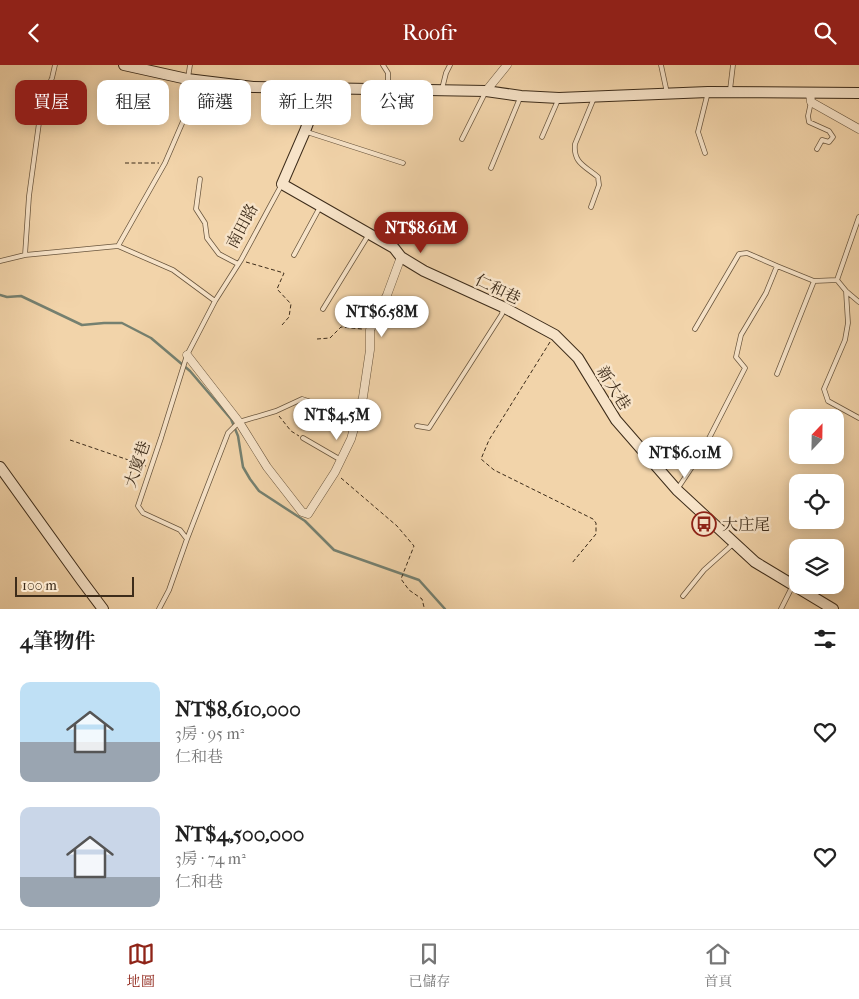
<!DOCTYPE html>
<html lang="zh-TW">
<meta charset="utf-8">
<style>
body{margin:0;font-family:"IM FELL French Canon","Noto Serif TC",serif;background:#f6f6f6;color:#222;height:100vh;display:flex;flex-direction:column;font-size:19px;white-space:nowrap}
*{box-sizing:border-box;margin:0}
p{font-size:16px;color:#767676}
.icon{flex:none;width:28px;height:28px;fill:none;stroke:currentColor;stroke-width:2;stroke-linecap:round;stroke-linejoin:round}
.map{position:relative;height:544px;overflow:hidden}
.details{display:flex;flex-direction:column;background:#fff;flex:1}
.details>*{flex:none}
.banner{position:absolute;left:15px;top:15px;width:500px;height:45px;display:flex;gap:10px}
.needle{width:32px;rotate:22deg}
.fabs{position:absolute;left:789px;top:344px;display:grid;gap:10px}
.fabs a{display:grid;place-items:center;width:55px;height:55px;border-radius:10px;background:#fff;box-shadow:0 2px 12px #0003;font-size:25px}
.scale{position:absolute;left:15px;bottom:12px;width:119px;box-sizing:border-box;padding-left:5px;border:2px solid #3d2c1a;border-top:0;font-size:14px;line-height:18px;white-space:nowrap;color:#3d2c1a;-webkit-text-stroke:4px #f7e3c8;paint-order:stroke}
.price{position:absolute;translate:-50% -42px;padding:0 11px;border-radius:18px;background:#fff;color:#222;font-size:16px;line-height:32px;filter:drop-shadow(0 1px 2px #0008)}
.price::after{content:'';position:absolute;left:50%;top:30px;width:15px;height:11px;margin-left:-8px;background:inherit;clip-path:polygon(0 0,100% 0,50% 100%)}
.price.selected{background:#8f2418;color:#fff}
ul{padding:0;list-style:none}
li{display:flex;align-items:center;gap:15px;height:125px;padding:0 20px}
li span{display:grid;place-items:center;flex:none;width:140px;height:100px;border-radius:10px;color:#555}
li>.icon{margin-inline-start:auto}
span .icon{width:60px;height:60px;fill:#fffc;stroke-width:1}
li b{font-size:21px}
h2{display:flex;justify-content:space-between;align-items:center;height:60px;padding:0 20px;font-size:21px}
.pill{padding:0 18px;border-radius:10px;background:#fff;box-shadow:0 2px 12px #0003;font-size:18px;line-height:45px}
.pill.selected{background:#8f2418;color:#fff}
header{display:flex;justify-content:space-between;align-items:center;height:65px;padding:0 20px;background:#8f2418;color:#fff;font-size:22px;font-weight:600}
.tab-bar{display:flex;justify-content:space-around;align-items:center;height:70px;border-top:1px solid #e0e0e0;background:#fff;font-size:14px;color:#767676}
.tab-bar a{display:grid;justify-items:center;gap:2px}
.tab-bar .selected{color:#8f2418}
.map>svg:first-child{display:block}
</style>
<header><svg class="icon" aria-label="back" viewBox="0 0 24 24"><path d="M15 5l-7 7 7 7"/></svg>Roofr<svg class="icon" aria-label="search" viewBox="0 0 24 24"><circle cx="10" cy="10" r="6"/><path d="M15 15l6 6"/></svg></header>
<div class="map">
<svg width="859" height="544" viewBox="0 0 859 544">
<rect width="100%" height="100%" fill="#f2d4aa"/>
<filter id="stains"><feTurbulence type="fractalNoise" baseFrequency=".004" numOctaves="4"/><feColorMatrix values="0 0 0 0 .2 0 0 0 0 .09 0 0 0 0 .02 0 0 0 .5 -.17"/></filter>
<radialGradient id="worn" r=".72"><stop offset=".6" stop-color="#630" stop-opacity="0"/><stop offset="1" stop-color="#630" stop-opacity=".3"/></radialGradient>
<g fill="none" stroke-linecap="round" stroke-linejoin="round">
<path stroke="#758070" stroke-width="2.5" d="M0,230l7,2 14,-1 61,29 22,-2h18l29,15 39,33 41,48 7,17 5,31 7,12 9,12 46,30 29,29 85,30 26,29"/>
<g stroke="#6a563e" stroke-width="5.5">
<path id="lane" d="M383,0l5,8v14
M661,0l6,28
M188,13l2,-13
M442,24l4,-16 4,-8
M730,25l3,-25
M811,37l-3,14 1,6 20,9 4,6 -4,5 -7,-2 -5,9
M307,67l96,31
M542,72l16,-37
M462,74l23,-46
M705,88l-7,-21 10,-40
M491,103l29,-70
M200,114l-4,30 9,14 2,15 12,16 19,10
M591,142l8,-22 -1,-8c-13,-11 -25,-14 -23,-33l19,-46
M859,152l-22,63 9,11 13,11
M118,181l55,24 42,31
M25,190l4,-59 13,-95 10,-23 3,-13
M294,190l26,-48
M0,196l25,-6 93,-9 47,-83 19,-44 9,-37
M846,226l2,32 -3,17 -21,49 4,12 31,17
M323,244l46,-75
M695,264l44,-75 8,-1 30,13
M777,309l37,-93
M417,361l12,2 73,-114 1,-5
M303,373l38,22
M678,423l24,-36 43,-84 -9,-11 5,-22 25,-42 11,-27 37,15 23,-1
M187,474l41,-106 11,-11 37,-11 26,-12 55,18
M683,531l21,-26 29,-26
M159,544l10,-19 18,-51 -7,-9 -37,-17 -5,-7 23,-68 26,-83 28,-54 26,-41 41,-76
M781,544l11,-22"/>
</g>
<g stroke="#6a563e" stroke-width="9">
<path id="street" d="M486,26l21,-26
M810,28l1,9 48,27
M187,290l52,67 28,45 35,45 6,2 27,-42 16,-33 12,-42 7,-47v-20l17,-35 14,-38"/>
</g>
<g stroke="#3d2c1a" stroke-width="12">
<path id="secondary" d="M124,0l63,14 66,8 233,4 35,5 38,2 149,-6 151,1
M321,24l-16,42 -23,53 112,64 7,9 23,14 79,36 52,28 23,23 38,62 61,70 78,72 78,47
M0,402l82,114 21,28"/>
</g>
<path stroke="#3d2c1a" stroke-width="1" stroke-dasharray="4 2.5" stroke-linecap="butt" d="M125,98h34
M246,197l38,11 -7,16 14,15 -2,13 -7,8
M317,274l13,-1 11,-11 21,2
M550,277l-61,98 -8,19 13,11 99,49 3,4v11l-24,29
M279,351l12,15 8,5
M70,375l76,26
M341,413l56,48 17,20 -13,33 8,11 13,9 2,8 -1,2"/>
<use href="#lane" stroke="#f7e3c8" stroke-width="4"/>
<use href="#street" stroke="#f7e3c8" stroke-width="8"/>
<use href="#secondary" stroke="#f7e3c8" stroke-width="10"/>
</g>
<defs>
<g id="bus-ring" transform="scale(1.25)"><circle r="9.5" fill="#f7e3c8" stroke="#8f2418" stroke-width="1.5"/><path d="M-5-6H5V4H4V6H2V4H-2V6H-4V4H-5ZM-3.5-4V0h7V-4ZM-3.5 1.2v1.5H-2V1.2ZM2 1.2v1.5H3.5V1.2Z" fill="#8f2418"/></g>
</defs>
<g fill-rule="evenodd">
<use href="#bus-ring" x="704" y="459"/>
</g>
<g text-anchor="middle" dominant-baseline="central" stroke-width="5" stroke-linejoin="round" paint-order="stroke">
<g font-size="16" fill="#3d2c1a" stroke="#f7e3c8">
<text transform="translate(242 161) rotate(-62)">南田路</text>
<text transform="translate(498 224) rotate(26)">仁和巷</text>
<text transform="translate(614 323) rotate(58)">新大巷</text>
<text transform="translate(137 399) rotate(-71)">大廈巷</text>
</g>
<g font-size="16" fill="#3d2c1a" stroke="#f7e3c8" text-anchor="start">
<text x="722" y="459">大庄尾</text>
</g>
</g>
<rect width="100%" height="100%" filter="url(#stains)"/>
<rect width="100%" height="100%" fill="url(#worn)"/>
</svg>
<div class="fabs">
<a><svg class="needle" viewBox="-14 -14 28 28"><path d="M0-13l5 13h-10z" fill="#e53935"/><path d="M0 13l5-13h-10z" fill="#767676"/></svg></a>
<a><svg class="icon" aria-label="locate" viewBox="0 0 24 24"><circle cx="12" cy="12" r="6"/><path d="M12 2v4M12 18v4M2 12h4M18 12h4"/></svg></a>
<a><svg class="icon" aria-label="layers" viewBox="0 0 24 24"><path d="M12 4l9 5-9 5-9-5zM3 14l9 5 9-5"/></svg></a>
</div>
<div class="scale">100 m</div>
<b class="price selected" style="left:421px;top:189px">NT$8.61M</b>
<b class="price" style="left:382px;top:273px">NT$6.58M</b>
<b class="price" style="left:337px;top:376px">NT$4.5M</b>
<b class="price" style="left:685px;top:414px">NT$6.01M</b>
<div class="banner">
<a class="pill selected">買屋</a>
<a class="pill">租屋</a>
<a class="pill">篩選</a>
<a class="pill">新上架</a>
<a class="pill">公寓</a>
</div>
</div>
<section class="details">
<h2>4筆物件<svg class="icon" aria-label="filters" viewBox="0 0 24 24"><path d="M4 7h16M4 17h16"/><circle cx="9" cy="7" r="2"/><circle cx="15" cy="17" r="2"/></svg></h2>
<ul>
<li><span style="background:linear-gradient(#bfe0f5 60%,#9aa5b1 0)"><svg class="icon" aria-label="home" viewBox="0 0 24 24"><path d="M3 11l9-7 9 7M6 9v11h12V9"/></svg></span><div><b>NT$8,610,000</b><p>3房 · 95 m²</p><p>仁和巷</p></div><svg class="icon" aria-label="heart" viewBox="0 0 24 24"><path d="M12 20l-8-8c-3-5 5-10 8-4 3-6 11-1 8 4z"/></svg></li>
<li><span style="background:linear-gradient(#c9d6e8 70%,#9aa5b1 0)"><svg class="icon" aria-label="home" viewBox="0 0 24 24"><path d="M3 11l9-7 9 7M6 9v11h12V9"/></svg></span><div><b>NT$4,500,000</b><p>3房 · 74 m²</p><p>仁和巷</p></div><svg class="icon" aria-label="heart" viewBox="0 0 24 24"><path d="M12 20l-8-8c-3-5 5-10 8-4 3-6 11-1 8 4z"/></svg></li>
</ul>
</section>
<nav class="tab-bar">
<a class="selected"><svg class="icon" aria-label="map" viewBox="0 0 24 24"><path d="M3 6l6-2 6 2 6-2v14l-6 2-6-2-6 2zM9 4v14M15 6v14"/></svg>地圖</a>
<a><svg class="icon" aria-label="saved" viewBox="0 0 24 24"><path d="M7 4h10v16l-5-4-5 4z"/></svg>已儲存</a>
<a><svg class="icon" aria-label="home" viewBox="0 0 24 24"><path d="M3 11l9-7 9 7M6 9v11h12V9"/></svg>首頁</a>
</nav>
